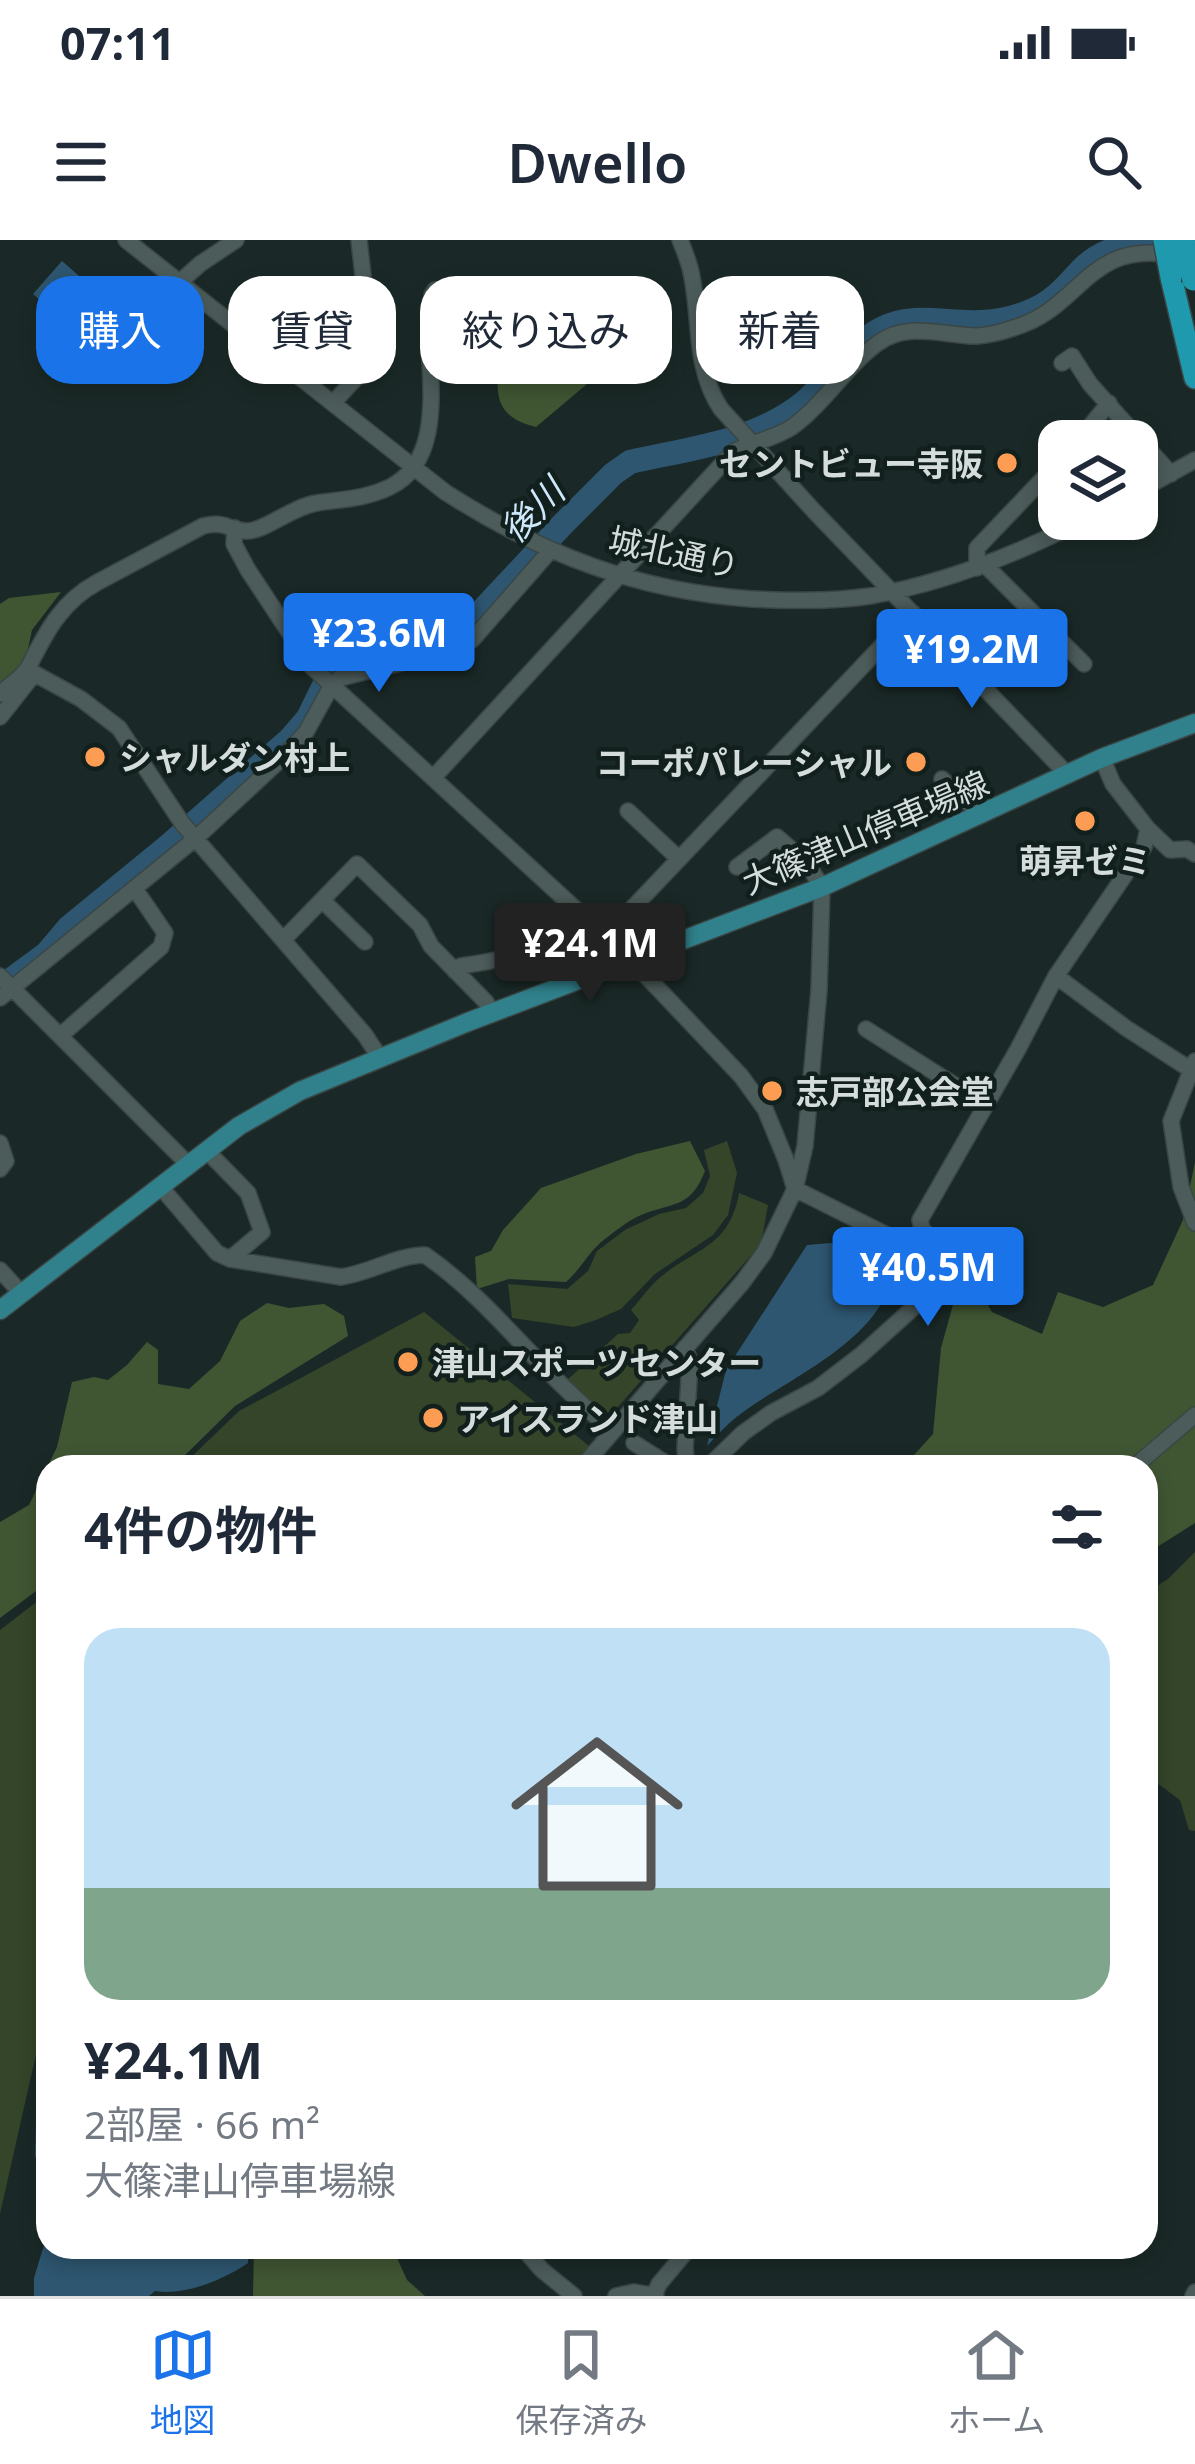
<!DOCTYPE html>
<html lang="ja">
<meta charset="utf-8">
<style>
body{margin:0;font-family:"Noto Sans","Noto Sans JP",sans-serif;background:#f6f6f7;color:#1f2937;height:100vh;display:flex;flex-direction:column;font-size:45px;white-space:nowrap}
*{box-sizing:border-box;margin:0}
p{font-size:39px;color:#747a83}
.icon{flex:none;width:66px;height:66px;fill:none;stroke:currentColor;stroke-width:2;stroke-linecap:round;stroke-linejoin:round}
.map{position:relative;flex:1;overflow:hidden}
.drawer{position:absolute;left:36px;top:1215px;width:1122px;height:804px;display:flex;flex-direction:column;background:#fff;border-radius:36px;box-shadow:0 6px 18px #0003}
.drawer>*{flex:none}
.top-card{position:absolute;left:36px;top:36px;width:1125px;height:108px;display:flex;gap:24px}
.buttons{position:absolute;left:1038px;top:180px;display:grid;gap:24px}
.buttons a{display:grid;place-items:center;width:120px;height:120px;border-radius:24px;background:#fff;box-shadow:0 6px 18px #0003;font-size:60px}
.price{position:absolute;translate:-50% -102px;padding:0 27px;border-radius:12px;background:#1a73e8;color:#fff;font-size:39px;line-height:78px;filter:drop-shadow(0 3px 6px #0008)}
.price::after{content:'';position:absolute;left:50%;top:72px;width:36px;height:27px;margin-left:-18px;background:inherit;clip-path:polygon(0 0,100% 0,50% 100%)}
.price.active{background:#222;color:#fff}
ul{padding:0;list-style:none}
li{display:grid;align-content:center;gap:24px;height:636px;padding:0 48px}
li+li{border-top:3px solid #e0e1e3}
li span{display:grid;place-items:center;height:372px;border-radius:36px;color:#555}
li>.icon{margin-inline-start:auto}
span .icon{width:216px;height:216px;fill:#fffc;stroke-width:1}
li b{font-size:51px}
h2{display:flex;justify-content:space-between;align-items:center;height:144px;padding:0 48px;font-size:51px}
.tag{padding:0 42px;border-radius:36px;background:#fff;box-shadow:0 6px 18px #0003;font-size:42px;line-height:108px}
.tag.active{background:#1a73e8;color:#fff}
.status{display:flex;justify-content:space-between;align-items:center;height:84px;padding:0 60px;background:#fff;direction:ltr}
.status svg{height:33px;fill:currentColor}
header{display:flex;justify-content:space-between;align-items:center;height:156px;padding:0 48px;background:#fff;font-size:54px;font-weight:600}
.tabs{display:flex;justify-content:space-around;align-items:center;height:168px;border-top:3px solid #e0e1e3;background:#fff;font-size:33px;color:#747a83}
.tabs a{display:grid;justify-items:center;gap:6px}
.tabs .active{color:#1a73e8}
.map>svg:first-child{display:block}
</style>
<div class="status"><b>07:11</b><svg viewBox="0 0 49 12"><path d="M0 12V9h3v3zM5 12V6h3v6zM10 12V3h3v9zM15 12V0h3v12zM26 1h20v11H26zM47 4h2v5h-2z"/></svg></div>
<header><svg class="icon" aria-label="menu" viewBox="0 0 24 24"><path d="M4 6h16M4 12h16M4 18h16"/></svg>Dwello<svg class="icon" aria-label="search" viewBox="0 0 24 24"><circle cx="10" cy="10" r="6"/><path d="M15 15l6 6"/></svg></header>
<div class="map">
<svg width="1195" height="2056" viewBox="0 0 1195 2056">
<rect width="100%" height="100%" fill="#1a2927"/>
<path fill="#344529" d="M727,901l10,32 -9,42 -15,20 -58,39 -34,35 -25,11 -22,7 -62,-9 -4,-34 59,5 21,-18 9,-20 28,-21 34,-16 27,-6 17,-15 7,-17 -6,-26z
M739,953l29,12 -7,39 -151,172 -44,-35 52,-47 12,-1 9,-13 -8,-10c8,-9 16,-20 25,-29 36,-33 73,-31 83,-88z
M424,1072l191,155h-434l58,-56z
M1195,1312v279l-6,-1 -9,-30 -34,-25v-182l22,-14z
M48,1353v435l-9,13 -39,173v-584z"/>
<path fill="#405633" d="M553,95c30,-2 33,4 47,29l-13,20 -51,43c-30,-7 -41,-22 -38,-52l46,-4z
M61,352l-29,38 -7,33 -25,26v-85l9,-6z
M690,901l15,30c-14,35 -27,31 -59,42 -15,5 -29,17 -41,26 -17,13 -23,29 -39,43l-57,-3 -32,10 -2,-32 16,-6 12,-21 38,-42 95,-34z
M1195,922v361l-49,31v-87h-243l30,-33 8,-86 23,-83 28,47 50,22 16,-42 45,15 50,-22 30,-65z
M267,1063l22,5 35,-4 20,12 4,20 -113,70 -62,61h-125v115l-48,36v-96l29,-17 28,-58 15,-65 22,-5 14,3 19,-15 20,-23 11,8v34l31,5 31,-28 20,-40z
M254,2007h138l15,33 18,16h-172z"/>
<path fill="#2e5670" d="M62,21l40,35 -18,21 -17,-15 -11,12 -23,-20z
M831,1003l60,29c-4,65 -104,107 -149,141 -13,9 -24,21 -35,33l19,-76 81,-125z
M48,1855v109l-13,-49 1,-31z
M48,1992v15h200v16c-25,17 -63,33 -93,28l-6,5h-115v-18z"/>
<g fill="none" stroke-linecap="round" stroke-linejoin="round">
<path stroke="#2e5670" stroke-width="24" d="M0,748l47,-35 22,-26 99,-81 122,-107 18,-21 21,-43 8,-6 97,-24 26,-11 103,-110 50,-50 17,-12c57,-13 124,-20 172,-58 28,-22 46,-58 79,-75 32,-17 66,-5 99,-7 18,0 37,-5 53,-12 22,-10 33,-24 49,-41 26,-27 67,-28 103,-28"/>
<g stroke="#3a4645" stroke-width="18">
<path id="minor" d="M126,0l319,252c97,62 191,99 307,107 39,2 79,3 118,-3 75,-13 148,-42 215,-77
M680,0c5,12 10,24 12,37 9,47 2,91 29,132l93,102 254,264
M180,42l20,-18 36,-24
M1062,123l10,-7 18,28 81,90
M333,163l36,-39 3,-9 -13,-115
M1078,201l31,-38
M1137,252l58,-32
M235,288l-1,16 14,26 64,97 319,293 110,116 24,33 21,51 9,29 118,59 15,14 2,18 -17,28 -52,47 -43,33 -47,25 -28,20 -35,34
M985,325l99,99
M977,328v-20l82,-86
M28,430l53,29 38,29 63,95 183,212 15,23
M0,454c9,-9 23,-17 29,-28 17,-34 33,-65 69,-84l105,-56c26,-6 26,6 45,5 16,0 46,-25 69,-28 26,-4 48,-4 73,-16 46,-23 42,-83 40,-126 -1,-22 1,-44 2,-66l3,-5h82v35
M0,477l34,-43
M433,538l300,-326c19,-10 41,-13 59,-25 33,-24 55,-62 86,-84 29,-22 66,-7 99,-7 11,-1 25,-4 36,-8 68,-19 74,-88 159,-73
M942,539l40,36
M628,571l50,47
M1148,589l22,21 17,-1 8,5
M322,660l43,42
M605,697l308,-324
M283,700l74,-76 63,61 11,21 55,56 6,11
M455,731l6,-5c33,-5 108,-18 132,-41
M0,736l188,188
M1056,736l70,52 65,42
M0,758l196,-160 85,-79 25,-27 22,-40 12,-14 106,-26 26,-12 78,-89
M866,789l120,76
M60,796l101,-89 4,-14 -30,-44
M1195,821l-24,60 10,66 14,36
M0,903l6,18 -6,8
M206,910l42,43 14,39 -32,27
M160,946l57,67 13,6 111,18c29,-4 56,-22 84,-22 68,47 115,117 179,168
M0,1030l21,23
M931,1057l13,-26 1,-19 -23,-23 -2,-9 98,-171 38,-73 88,-129 4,-18 -35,-45 -11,-26
M685,1108l5,13 -5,88 2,18
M634,1203l38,24
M582,1227l160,-184 22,-30 31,-64 10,-43 14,-156 3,-103 -16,-25 -29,-25 -40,30
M1134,1227l61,-52
M522,2007l20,23 32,26
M654,2055l5,-11 31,-37
M616,2056l18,-4 22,4
M1193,2056l2,-4"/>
</g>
<g stroke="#3a4645" stroke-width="21">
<path id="major" d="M0,1070l239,-184 61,-35 168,-69 354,-135 280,-129 93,-35"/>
</g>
<g stroke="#3a4645" stroke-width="24">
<path id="highway" d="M1171,37l24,101"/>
</g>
<use href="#minor" stroke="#4c5c5a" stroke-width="15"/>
<use href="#major" stroke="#30818c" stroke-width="18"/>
<use href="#highway" stroke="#1e99ae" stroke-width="21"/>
<g stroke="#3a4645" stroke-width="24" stroke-linecap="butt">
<path id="highway-bridge" d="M1164,0l7,37
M1184,0l9,40"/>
</g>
<use href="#highway-bridge" stroke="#1e99ae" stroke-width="21"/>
</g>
<g fill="#fc9d53" stroke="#111f1d" stroke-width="4.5">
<circle cx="1007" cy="223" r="12"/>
<circle cx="95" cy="517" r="12"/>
<circle cx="916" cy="522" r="12"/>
<circle cx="1085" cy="581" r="12"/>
<circle cx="772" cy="851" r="12"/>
<circle cx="408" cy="1122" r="12"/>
<circle cx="433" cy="1178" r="12"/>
</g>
<g text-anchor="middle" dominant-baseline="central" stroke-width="9" stroke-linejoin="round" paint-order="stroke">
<g font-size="33" font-weight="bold" fill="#d4dddc" stroke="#111f1d" text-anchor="start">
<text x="983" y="223" text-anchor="end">セントビュー寺阪</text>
<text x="119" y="517">シャルダン村上</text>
<text x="892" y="522" text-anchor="end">コーポパレーシャル</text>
<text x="1085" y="620" text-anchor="middle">萌昇ゼミ</text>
<text x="796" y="851">志戸部公会堂</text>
<text x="432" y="1122">津山スポーツセンター</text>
<text x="457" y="1178">アイスランド津山</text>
</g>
<g font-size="33" fill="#d4dddc" stroke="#111f1d">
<text transform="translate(674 312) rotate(12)">城北通り</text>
<text transform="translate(865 592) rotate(-23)">大篠津山停車場線</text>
</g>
<g font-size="36" font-style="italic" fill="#cee8fa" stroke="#111f1d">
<text transform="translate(532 270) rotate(-45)">後川</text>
</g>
</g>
</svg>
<div class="buttons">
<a><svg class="icon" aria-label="layers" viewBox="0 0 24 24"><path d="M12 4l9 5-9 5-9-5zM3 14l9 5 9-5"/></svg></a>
</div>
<b class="price" style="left:379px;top:455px">¥23.6M</b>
<b class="price" style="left:972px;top:471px">¥19.2M</b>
<b class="price active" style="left:590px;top:765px">¥24.1M</b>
<b class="price" style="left:928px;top:1089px">¥40.5M</b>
<div class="top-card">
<a class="tag active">購入</a>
<a class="tag">賃貸</a>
<a class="tag">絞り込み</a>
<a class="tag">新着</a>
</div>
<section class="drawer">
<h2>4件の物件<svg class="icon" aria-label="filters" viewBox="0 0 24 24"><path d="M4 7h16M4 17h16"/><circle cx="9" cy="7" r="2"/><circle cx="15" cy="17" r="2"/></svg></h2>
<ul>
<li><span style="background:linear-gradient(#bfe0f5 70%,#7fa58c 0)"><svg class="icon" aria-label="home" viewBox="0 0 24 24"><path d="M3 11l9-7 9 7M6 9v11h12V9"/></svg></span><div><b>¥24.1M</b><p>2部屋 · 66 m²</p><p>大篠津山停車場線</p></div></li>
</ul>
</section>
</div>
<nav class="tabs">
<a class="active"><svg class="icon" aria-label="map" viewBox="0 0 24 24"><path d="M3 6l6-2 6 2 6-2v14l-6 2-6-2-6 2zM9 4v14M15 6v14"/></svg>地図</a>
<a><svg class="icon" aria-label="saved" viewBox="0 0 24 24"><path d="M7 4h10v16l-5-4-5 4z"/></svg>保存済み</a>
<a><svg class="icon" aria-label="home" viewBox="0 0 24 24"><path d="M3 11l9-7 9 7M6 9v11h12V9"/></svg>ホーム</a>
</nav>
